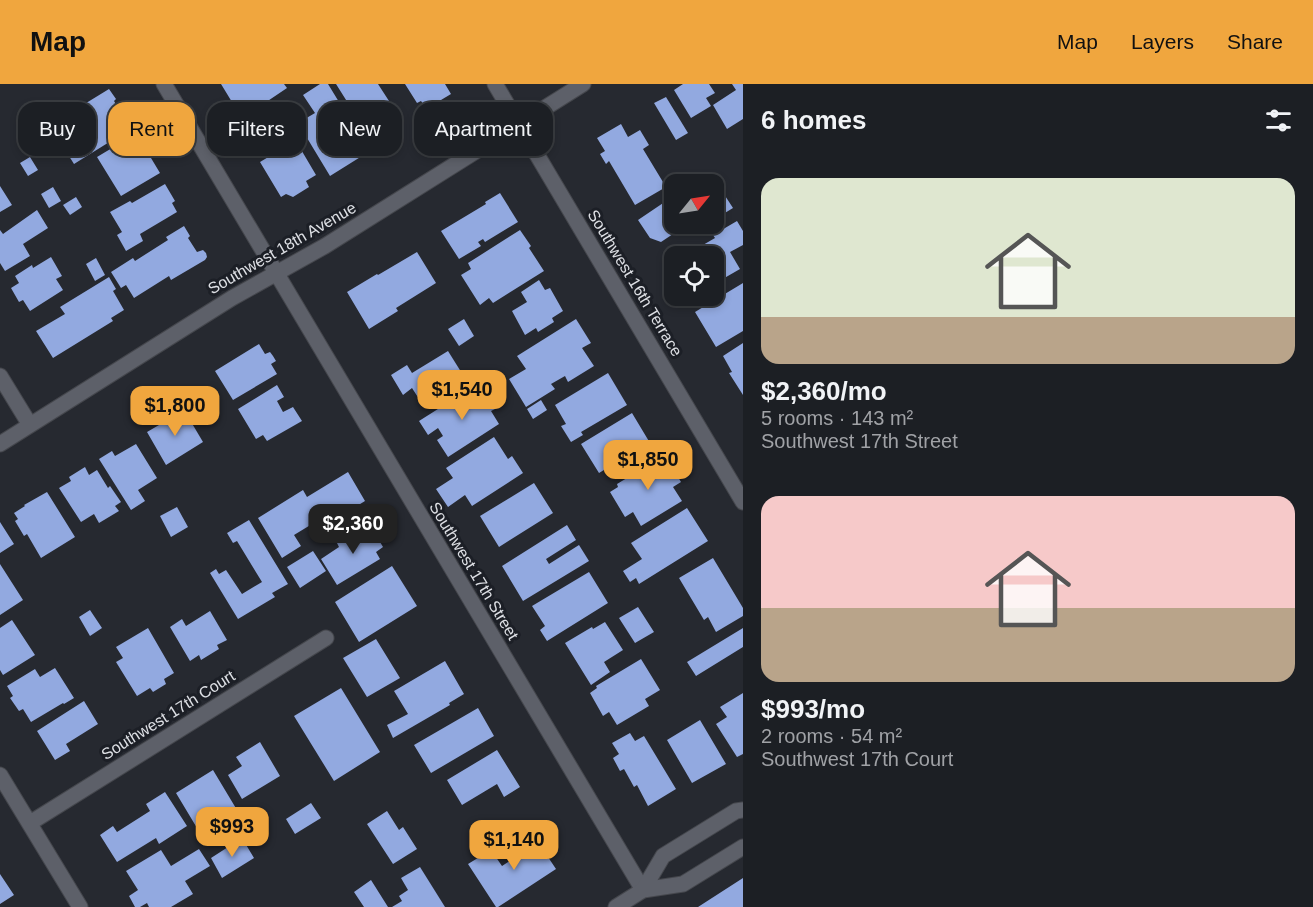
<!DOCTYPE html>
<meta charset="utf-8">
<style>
body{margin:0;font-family:Arial,sans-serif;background:#292c31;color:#f1f3f6;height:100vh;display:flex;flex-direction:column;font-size:22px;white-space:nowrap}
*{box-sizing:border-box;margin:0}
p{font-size:20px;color:#a0a2a6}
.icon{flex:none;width:33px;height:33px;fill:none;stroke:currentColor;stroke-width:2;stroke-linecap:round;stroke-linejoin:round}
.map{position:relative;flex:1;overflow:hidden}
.panel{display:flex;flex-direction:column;background:#1c1f24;width:570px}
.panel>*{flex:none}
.top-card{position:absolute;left:18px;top:18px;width:570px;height:54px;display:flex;gap:12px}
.needle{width:39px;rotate:60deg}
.controls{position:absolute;left:664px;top:90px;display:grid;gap:12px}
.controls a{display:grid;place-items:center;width:60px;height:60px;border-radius:12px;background:#1c1f24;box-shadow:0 3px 9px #0003,0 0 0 2px #3a3d41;font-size:30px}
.price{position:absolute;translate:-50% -51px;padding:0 14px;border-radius:12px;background:#f0a63e;color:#111;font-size:20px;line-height:39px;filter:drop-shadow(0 2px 3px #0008)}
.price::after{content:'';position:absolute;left:50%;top:36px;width:18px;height:14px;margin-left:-9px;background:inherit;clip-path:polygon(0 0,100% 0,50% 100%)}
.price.active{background:#222;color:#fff}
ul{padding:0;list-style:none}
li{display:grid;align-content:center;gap:12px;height:318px;padding:0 18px}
li span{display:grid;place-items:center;height:186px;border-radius:18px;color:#555}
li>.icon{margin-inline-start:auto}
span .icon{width:108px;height:108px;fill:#fffc;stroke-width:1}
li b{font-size:26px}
h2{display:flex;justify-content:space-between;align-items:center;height:72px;padding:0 18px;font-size:26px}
.chip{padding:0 21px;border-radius:18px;background:#1c1f24;box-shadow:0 3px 9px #0003,0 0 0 2px #3a3d41;font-size:21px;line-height:54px}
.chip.active{background:#f0a63e;color:#111}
header{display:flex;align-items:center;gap:36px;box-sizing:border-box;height:84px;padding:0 30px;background:#f0a63e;color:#111}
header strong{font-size:28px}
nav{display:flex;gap:33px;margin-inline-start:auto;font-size:21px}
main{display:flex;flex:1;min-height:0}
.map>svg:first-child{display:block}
</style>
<header>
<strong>Map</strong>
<nav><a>Map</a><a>Layers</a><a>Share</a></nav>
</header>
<main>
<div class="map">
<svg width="743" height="823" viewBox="0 0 743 823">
<rect width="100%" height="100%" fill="#262930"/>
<path fill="#92a9e0" d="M221,0h63l3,4 -40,27 -7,-11 -5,3z
M320,0h8l11,18 -17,11 4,6 13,-8 12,20 4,-3 15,23 -40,25 -32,-53 17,-10 -12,-18z
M336,0h42l22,34 -11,7 3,5 -5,4 2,3 -14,9z
M405,0h40l6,10 -10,6 -3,6 -5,3 -7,-1 -5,-7 -4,2z
M683,0h26l6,9 -9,5 5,8 -20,12 -17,-28z
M732,0h11v35l-16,10 -14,-24 23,-15z
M109,5l7,10 -2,2 3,5 -4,2 14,23 -53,33 -12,-19 14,-9 -8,-13 14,-8 -4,-7z
M666,13l22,36 -12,7 -22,-37z
M277,29l7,10 -23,14 -6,-11z
M621,40l7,13 12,-7 9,15 -6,4 23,38 -31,18 -26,-44 -3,3 -6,-10 5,-3 -8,-13z
M132,52l5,9 5,-2 18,30 -39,23 -24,-39z
M293,52l23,39 -10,6 3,6 -16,10 -7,-3 -5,3 -21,-35 15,-9 -1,-2 4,-3 -2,-2z
M30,73l8,13 -10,6 -8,-13z
M165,100l10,17 -3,2 5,9 -37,22 3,7 -17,10 -9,-16 5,-3 -12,-20 20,-11 2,2z
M0,102l12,19 -12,7z
M53,103l8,14 -12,7 -8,-14z
M720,104l13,20 -18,11 -1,-2v-26z
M500,109l18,29 -33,20 -2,-3 -5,3 3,4 -22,13 -18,-28 45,-27 -1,-2z
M675,111v29h13l-27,18 -11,-4 -12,-18z
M76,113l6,10 -12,8 -7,-10z
M37,126l11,18 -25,16 7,12 -25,15 -5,-8v-33l3,4z
M737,137l6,10v14l-13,7 10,17 -26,15v-28h-30l31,-18 -2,-3z
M184,142l6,10 -2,2 9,14 6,-2 3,3 1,4 -2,3 -34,20 -2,-4 -35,22 -8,-13 -5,3 -10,-16 22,-14 2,3 33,-21 -2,-3z
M520,146l11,16 -2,2 15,23 -51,32 -4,-5 -9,7 -19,-30 10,-6 -3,-6z
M417,168l19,31 -40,25 2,3 -29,18 -22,-37 30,-18 1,1z
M51,173l11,19 -6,3 7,11 -33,21 -7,-11 -4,2 -8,-14 8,-5 -4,-7 17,-11 1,3z
M96,174l9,17 -10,6 -9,-17z
M109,193l7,12 -3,2 11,19 -13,8 2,3 -60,37 -17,-27 29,-17 -5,-7z
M539,196l6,10 5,-2 13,23 -11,7 2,4 -16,10 -2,-4 -11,7 -13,-24 15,-9 -6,-10z
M743,199v48l-27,16 -21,-35z
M464,235l10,17 -15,10 -11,-17z
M576,235l15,24 -9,5 12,18 -26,16 -3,-6 -14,8 4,5 -29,18 -17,-28 17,-10 -9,-13z
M743,259v52l-14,-22 3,-1 -9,-16z
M259,260l6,10 5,-2 3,4 3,5 -5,3 6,10 -44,26 -18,-29z
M448,267l15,24 -42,27 -9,-14 -9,7 -12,-20 16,-10 5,8z
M608,289l19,32 -46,27 2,3 -12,7 -10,-16 5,-2 -11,-19z
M277,301l7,12 -7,4 6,11 10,-5 9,14 -35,20 -4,-6 -7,4 -18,-30z
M485,304l12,20 -6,3 8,13 -51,33 -11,-17 6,-4 -5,-8 -10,7 -9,-14 49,-31 3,6z
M541,316l6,10 -14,9 -6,-10z
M184,326l19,32 -37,23 -19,-33 12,-7 -1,-3 7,-5 7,-4 2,3z
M632,329l24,40 -31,18 -6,-10 -20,12 -18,-29z
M494,353l14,22 4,-3 11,17 -51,33 -7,-11 -17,12 -12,-18 17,-11 -7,-10z
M136,360l21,34 -19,12 7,11 -14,9 -32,-51 13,-8 3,5z
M665,371l16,27 -8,5 9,14 -41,25 -8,-14 -8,5 -15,-25 8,-5 -1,-3z
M85,383l4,8 8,-5 11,18 2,-2 11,16 -6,4 4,5 -20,12 -5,-9 -13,8 -22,-34 12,-7 -2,-4z
M348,388l17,29 -39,24 -4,-7 -28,17 7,11 -19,12 -24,-40 45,-28 4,7z
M534,399l19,30 -54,34 -19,-31z
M47,408l28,45 -34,21 -14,-24 -3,2 -9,-15 3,-2 -4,-6 11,-7 -1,-1z
M177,423l11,20 -17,10 -11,-21z
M687,424l21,33 -69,43 -3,-6 -6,4 -7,-11 19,-12 -11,-16z
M249,436l39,64 -16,9 3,4 -37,22 -28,-46 6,-4 3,5 7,-4 16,24 20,-12 -25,-41 -4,2 -6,-10z
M0,438l14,22 -14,9z
M567,441l9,15 -30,19 3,5 30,-19 10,16 -66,40 -21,-35z
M361,444l5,7 7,-5 10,17 -7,5 4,7 -43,26 -16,-26 18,-12 -2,-4z
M313,467l13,20 -26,17 -13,-21z
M713,474l30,50v8l-27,16 -8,-15 -4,3 -25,-42z
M0,480l23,36 -23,15z
M392,482l25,40 -58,36 -24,-40z
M589,488l19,31 -61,38 -7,-11 5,-4 -13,-20z
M638,523l16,25 -19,11 -16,-25z
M90,526l12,18 -12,8 -11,-19z
M210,527l17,29 -10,5 2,4 -18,11 -2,-5 -9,6 -20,-34 12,-8 4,7z
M12,536l23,35 -32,20 -3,-5v-42z
M605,538l18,28 -19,12 6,10 -19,13 -26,-42 27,-16 1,2z
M148,544l26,45 -10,6 2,5 -13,8 -3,-4 -13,8 -21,-34 7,-4 -7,-11z
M743,544v19l-47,29 -9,-14z
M376,555l24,39 -33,19 -24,-39z
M641,575l19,31 -15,9 4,7 -32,19 -8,-13 -6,4 -13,-23 7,-5 -1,-2z
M445,577l19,33 -15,9 1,2 -57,33 -6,-13 21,-11 -14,-23z
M55,584l19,30 -10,6 -1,-1 -32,19 -8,-13 -4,2 -9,-13 3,-2 -6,-10 28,-17 5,8z
M341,604l39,64 -46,29 -40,-65z
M743,609v61l-6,3 -21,-33 11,-7 -7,-10z
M84,617l14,23 -32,20 4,7 -15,9 -18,-29z
M478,624l16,28 -63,37 -17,-28z
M700,636l26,44 -34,19 -25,-43z
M630,649l5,8 9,-5 32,53 -28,17 -11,-21 -3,2 -10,-18 -4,2 -7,-13 6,-4 -7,-11z
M260,658l20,34 -38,23 -14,-24 14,-9 -6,-9z
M497,666l23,37 -16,10 -7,-13 -35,21 -15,-25z
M213,686l30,50 -37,23 -30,-50z
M165,708l22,34 -28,18 -3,-6 -39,24 -17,-27 13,-9 4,6 33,-21 -4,-7z
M311,719l10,15 -26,16 -9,-15z
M387,727l12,19 4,-3 14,22 -24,15 -26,-40z
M548,752l10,15 -10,6 8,12 -58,38h-2l-28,-43 23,-14 11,16z
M242,754l12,20 -32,20 -11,-20z
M199,765l11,17 -25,15 8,13 -22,13h-22l-2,-4 -7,4h-5l-6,-11 9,-6 -12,-19 35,-21 10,16z
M420,783l25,40h-53l10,-6 -3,-5 9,-6 -7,-12z
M0,790l14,21 -14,9z
M743,794v29h-45z
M371,796l17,27h-24l-10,-15z"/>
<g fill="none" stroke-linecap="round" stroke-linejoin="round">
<g stroke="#45474d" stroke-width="17">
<path id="minor" d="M164,0l479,806
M495,0l248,418
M0,292l30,49
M0,360l232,-146 93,-52 258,-162
M0,691l80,132
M30,739l296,-185"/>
</g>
<g stroke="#45474d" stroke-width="17">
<path id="secondary" d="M643,806l20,-34 73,-45 7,-1
M616,823l27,-17 40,-6 60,-37"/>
</g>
<use href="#minor" stroke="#5d6069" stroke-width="15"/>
<use href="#secondary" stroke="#5d6069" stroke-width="15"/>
</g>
<g text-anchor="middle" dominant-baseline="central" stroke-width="6" stroke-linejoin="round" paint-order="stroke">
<g font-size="16" fill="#dee0e5" stroke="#1c1f26">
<text transform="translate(282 164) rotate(-30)">Southwest 18th Avenue</text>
<text transform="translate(635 199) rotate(59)">Southwest 16th Terrace</text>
<text transform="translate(474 487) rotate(59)">Southwest 17th Street</text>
<text transform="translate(168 631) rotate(-32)">Southwest 17th Court</text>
</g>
</g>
</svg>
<div class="controls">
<a><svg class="needle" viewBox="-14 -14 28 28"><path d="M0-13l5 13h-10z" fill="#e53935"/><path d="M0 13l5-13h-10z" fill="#a0a2a6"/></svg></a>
<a><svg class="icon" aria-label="locate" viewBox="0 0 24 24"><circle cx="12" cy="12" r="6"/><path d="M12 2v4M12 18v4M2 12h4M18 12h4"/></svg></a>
</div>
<b class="price" style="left:462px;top:337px">$1,540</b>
<b class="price" style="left:175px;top:353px">$1,800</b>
<b class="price" style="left:648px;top:407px">$1,850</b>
<b class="price active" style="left:353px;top:471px">$2,360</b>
<b class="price" style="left:232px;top:774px">$993</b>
<b class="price" style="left:514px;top:787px">$1,140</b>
<div class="top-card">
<a class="chip">Buy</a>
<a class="chip active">Rent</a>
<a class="chip">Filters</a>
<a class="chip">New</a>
<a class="chip">Apartment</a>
</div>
</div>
<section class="panel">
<h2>6 homes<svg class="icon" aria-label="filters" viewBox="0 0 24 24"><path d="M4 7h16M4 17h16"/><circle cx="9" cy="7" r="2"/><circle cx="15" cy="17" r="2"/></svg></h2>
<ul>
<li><span style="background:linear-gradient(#dfe7d0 75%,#b9a48a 0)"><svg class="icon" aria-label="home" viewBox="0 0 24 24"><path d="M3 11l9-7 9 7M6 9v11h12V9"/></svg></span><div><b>$2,360/mo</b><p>5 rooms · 143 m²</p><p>Southwest 17th Street</p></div></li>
<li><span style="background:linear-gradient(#f6c9c9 60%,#b9a48a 0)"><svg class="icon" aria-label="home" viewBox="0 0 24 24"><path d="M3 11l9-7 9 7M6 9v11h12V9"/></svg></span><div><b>$993/mo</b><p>2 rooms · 54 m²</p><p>Southwest 17th Court</p></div></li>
</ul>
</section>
</main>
